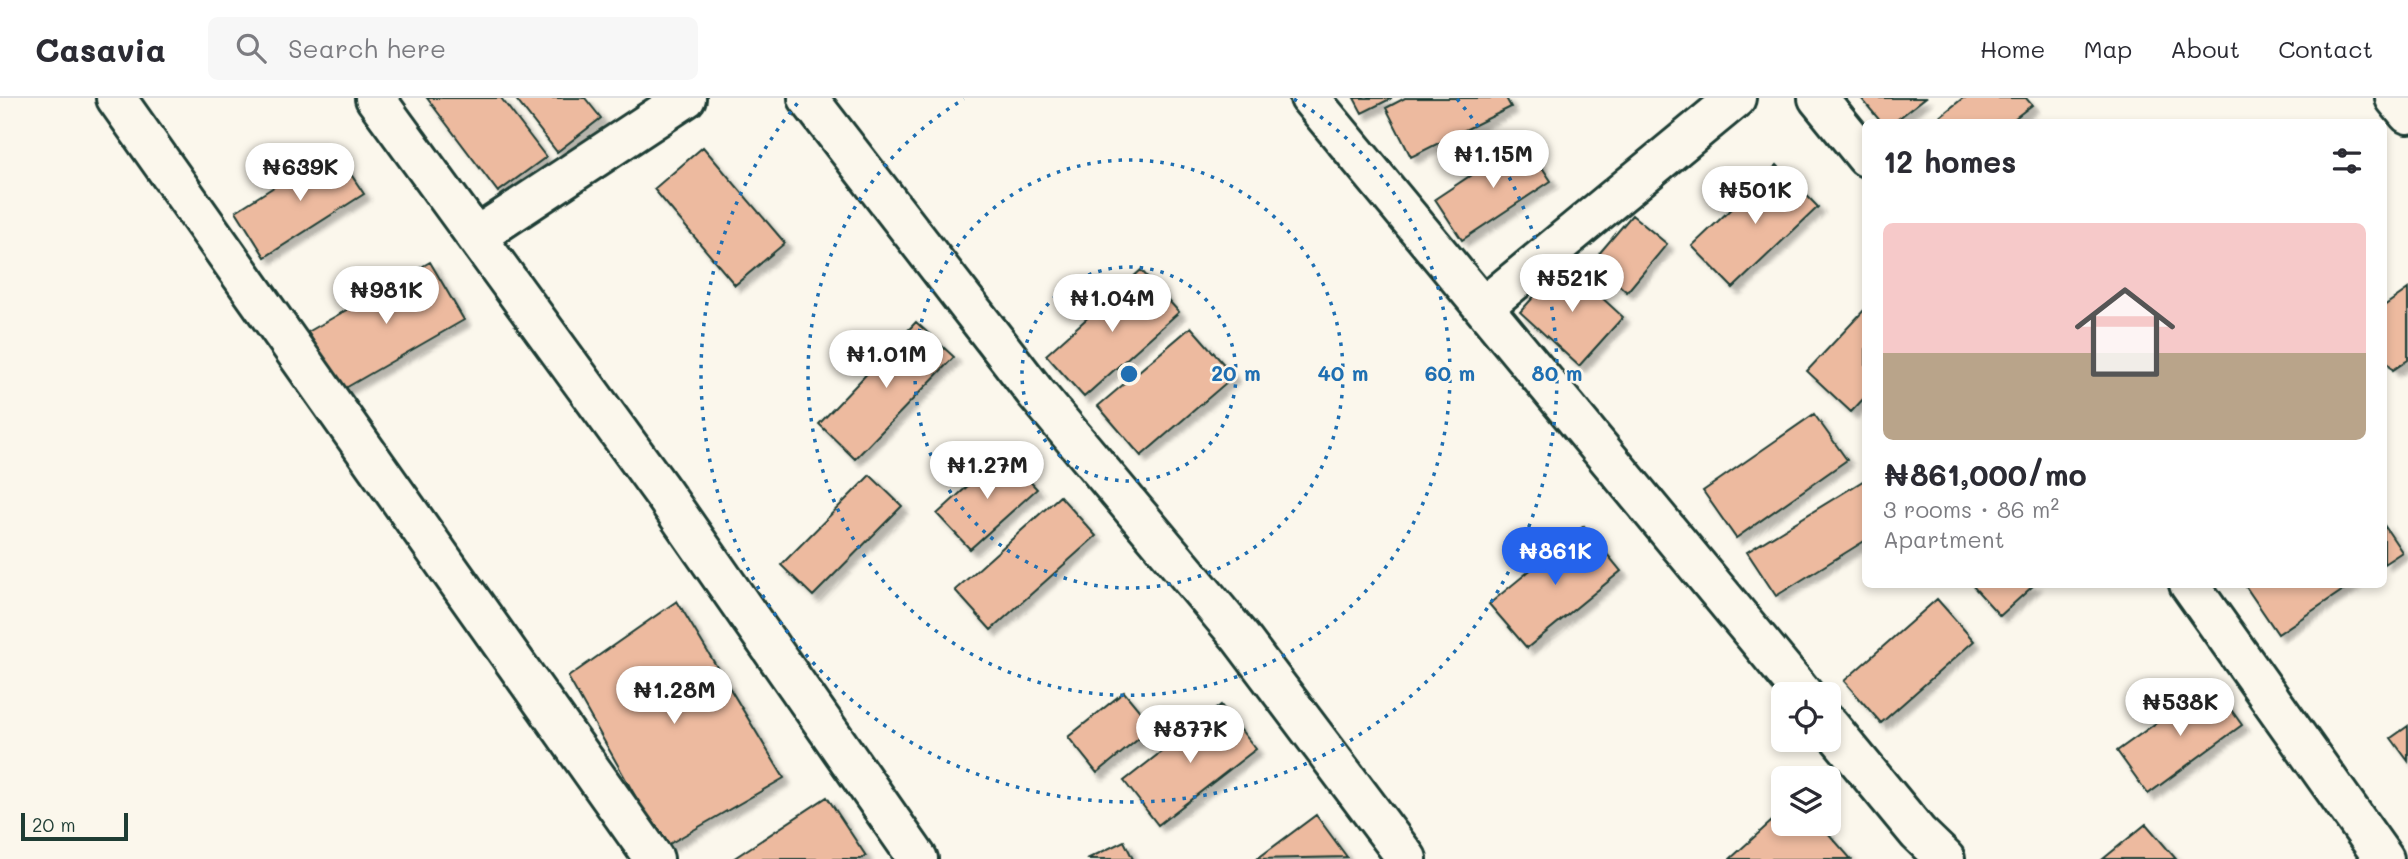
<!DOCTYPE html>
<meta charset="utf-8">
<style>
body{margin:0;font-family:Mali,sans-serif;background:#f7f7f7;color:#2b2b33;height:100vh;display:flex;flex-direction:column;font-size:26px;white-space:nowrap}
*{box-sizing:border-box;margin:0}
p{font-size:23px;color:#7c7c81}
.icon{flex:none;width:38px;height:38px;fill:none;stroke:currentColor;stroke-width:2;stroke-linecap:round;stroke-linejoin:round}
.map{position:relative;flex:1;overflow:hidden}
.drawer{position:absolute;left:1862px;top:21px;width:525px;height:469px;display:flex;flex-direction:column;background:#fff;border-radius:10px;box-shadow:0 4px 10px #0003}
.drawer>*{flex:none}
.fabs{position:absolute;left:1771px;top:584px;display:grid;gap:14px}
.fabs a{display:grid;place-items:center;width:70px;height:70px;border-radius:10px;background:#fff;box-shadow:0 4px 10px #0003;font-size:35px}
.scale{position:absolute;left:21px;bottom:18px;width:107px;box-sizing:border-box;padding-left:7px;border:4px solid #1f3d34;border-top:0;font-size:19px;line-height:24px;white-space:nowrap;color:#1f3d34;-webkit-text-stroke:5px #fbf7ec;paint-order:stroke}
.price{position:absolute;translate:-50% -60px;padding:0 16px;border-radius:24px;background:#fff;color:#222;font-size:23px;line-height:46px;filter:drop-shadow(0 2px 4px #0008)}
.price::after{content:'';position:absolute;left:50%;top:42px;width:21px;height:16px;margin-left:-10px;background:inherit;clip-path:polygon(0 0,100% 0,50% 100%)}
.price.current{background:#2563eb;color:#fff}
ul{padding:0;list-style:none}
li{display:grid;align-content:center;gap:14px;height:371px;padding:0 21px}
li span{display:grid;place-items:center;height:217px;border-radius:10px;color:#555}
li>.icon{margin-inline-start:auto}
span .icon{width:126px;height:126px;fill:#fffc;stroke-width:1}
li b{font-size:30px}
h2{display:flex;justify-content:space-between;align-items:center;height:84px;padding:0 21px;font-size:30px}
header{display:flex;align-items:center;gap:42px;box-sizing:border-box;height:98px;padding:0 35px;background:#fff;border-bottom:2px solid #e1e1e2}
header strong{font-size:33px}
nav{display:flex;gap:38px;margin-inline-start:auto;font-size:24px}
.search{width:490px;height:63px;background:#f7f7f7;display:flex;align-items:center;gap:18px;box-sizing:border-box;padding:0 24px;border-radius:10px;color:#7c7c81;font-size:26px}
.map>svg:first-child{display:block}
</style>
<header>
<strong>Casavia</strong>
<div class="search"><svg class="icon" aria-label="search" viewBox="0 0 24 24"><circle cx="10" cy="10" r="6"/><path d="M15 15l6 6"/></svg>Search here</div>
<nav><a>Home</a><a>Map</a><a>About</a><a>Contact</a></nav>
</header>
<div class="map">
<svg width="2408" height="761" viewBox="0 0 2408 761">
<defs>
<filter id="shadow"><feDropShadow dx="6" dy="6" stdDeviation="2" flood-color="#0004"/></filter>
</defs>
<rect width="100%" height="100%" fill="#fbf7ec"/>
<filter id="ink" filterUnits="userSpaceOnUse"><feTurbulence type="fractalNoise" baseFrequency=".0143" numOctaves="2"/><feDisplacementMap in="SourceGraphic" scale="14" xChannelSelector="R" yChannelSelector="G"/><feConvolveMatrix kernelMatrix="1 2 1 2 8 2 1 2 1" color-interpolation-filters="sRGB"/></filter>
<g filter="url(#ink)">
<path fill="#edba9f" stroke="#1f3d34" stroke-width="2" filter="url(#shadow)" d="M427,0h74l45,59 -48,35z
M515,0h70l16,20 -44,34z
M1354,0h38l-30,15z
M1405,0h101l5,9 -100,50 -25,-49z
M1861,0h64l-31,24h-13z
M1963,0h63l6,7 -22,17h-77z
M1524,42l27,41 -89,59 -27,-41z
M703,49l82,96 -50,42 -81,-96z
M334,51l30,45 -99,63 -29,-46z
M1777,67l41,42 -85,81 -41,-42z
M1632,117l35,29 -40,48 -35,-30z
M430,164l34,58 -122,70 -34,-58z
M1564,165l59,54 -44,49 -59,-54z
M1141,172l38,42 -95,85 -38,-42z
M2408,191v71l-15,10 -9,-13v-51z
M1866,210v88l-15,16 -44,-41z
M916,224l38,35 -99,102 -36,-35z
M1191,229l43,49 -93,80 -43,-50z
M1814,316l33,46 -111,78 -33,-47z
M1004,355l33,36 -67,60 -33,-35z
M870,377l32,31 -89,90 -32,-31z
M1866,381v61l-90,56 -29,-44z
M1060,398l36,40 -105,94 -36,-40z
M2384,427l18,27 -18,12z
M1584,428l37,45 -94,77 -38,-44z
M1971,486h64l-35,32z
M2244,486h108l-74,50z
M1937,501l37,42 -93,82 -37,-42z
M677,503l107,177 -120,69 -96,-170z
M2212,585l30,42 -94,69 -31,-43z
M1124,594l29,35 -56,46 -29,-36z
M1221,607l35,44 -98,76 -34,-44z
M2408,628v35l-17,-23z
M827,699l39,59 -5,3h-128z
M1783,713v13h37l31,35h-121z
M1316,717l31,42 -90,2z
M2146,726l30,35h-73z
M1124,743l9,18h-46z"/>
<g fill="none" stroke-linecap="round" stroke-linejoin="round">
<g stroke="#1f3d34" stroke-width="44">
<path id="street" d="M116,0l538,761
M375,0l288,395 255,366
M808,0l227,294 205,245 167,222
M1310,0l494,597
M1818,0l48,59
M2395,0l13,16
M477,138l209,-138
M1483,209l253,-209
M2189,486l195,275
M1829,627l89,108 27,26"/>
</g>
<use href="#street" stroke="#fbf7ec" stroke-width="38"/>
</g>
</g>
<g fill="none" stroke="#1f6fb2" stroke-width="3.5" stroke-dasharray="3.5 7">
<circle cx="1129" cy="276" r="107"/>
<circle cx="1129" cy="276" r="214"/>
<path d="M1294 1A321 321 0 1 1 964 1"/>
<path d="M1457 1A428 428 0 1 1 801 1"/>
</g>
<circle cx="1129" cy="276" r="10" fill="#1f6fb2" stroke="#fbf7ec" stroke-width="3.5"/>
<g font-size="21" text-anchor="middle" font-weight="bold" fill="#1f6fb2" stroke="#fbf7ec" stroke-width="5" stroke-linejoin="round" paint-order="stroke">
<text x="1236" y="283">20 m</text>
<text x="1343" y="283">40 m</text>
<text x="1450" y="283">60 m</text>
<text x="1557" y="283">80 m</text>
</g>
</svg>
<div class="fabs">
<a><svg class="icon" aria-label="locate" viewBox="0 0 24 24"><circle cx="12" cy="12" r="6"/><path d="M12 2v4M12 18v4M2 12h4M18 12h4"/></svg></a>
<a><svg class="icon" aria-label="layers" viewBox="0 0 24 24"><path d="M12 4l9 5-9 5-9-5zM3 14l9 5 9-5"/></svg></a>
</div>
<div class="scale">20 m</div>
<b class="price" style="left:1493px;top:92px">₦1.15M</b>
<b class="price" style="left:300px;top:105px">₦639K</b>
<b class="price" style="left:1755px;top:128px">₦501K</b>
<b class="price" style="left:1572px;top:216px">₦521K</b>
<b class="price" style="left:386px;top:228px">₦981K</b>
<b class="price" style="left:1112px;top:236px">₦1.04M</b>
<b class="price" style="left:886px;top:292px">₦1.01M</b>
<b class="price" style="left:987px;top:403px">₦1.27M</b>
<b class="price current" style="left:1555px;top:489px">₦861K</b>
<b class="price" style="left:674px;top:628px">₦1.28M</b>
<b class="price" style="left:2180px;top:640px">₦538K</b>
<b class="price" style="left:1190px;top:667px">₦877K</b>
<section class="drawer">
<h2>12 homes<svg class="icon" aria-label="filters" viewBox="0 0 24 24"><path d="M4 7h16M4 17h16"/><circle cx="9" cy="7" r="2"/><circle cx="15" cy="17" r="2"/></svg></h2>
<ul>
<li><span style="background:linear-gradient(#f6c9c9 60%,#b9a48a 0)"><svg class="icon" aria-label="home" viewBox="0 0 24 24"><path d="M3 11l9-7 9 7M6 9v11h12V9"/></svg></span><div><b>₦861,000/mo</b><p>3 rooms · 86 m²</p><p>Apartment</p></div></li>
</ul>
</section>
</div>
